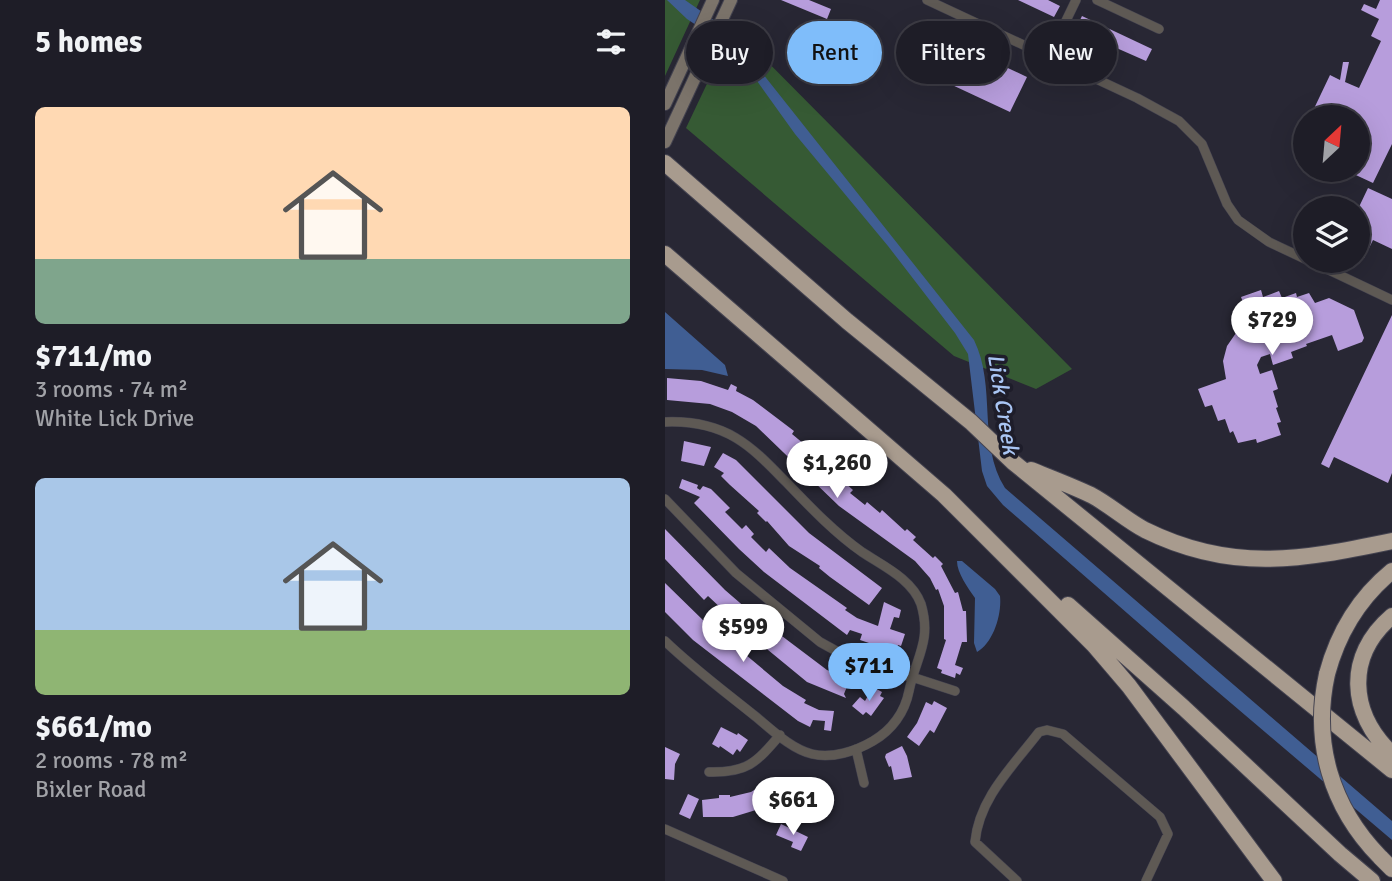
<!DOCTYPE html>
<meta charset="utf-8">
<style>
body{margin:0;font-family:Signika,sans-serif;background:#26262f;color:#f1f3f6;height:100vh;display:flex;flex-direction:column;font-size:26px;white-space:nowrap}
*{box-sizing:border-box;margin:0}
p{font-size:23px;color:#a1a2a7}
.icon{flex:none;width:38px;height:38px;fill:none;stroke:currentColor;stroke-width:2;stroke-linecap:round;stroke-linejoin:round}
.map{position:relative;flex:1;overflow:hidden}
.details{display:flex;flex-direction:column;background:#1e1d27;width:665px}
.details>*{flex:none}
.top-card{position:absolute;left:21px;top:21px;width:600px;height:63px;display:flex;gap:14px}
.needle{width:46px;rotate:26deg}
.buttons{position:absolute;left:628px;top:105px;display:grid;gap:14px}
.buttons a{display:grid;place-items:center;width:77px;height:77px;border-radius:50%;background:#1e1d27;box-shadow:0 7px 28px #0002,0 0 0 2px #3c3b44;font-size:35px}
.price{position:absolute;translate:-50% -60px;padding:0 16px;border-radius:24px;background:#fff;color:#222;font-size:23px;line-height:46px;filter:drop-shadow(0 2px 4px #0008)}
.price::after{content:'';position:absolute;left:50%;top:42px;width:21px;height:16px;margin-left:-10px;background:inherit;clip-path:polygon(0 0,100% 0,50% 100%)}
.price.on{background:#7fbdfa;color:#111}
ul{padding:0;list-style:none}
li{display:grid;align-content:center;gap:14px;height:371px;padding:0 35px}
li span{display:grid;place-items:center;height:217px;border-radius:10px;color:#555}
li>.icon{margin-inline-start:auto}
span .icon{width:126px;height:126px;fill:#fffc;stroke-width:1}
li b{font-size:30px}
h2{display:flex;justify-content:space-between;align-items:center;height:84px;padding:0 35px;font-size:30px}
.chip{padding:0 24px;border-radius:32px;background:#1e1d27;box-shadow:0 7px 28px #0002,0 0 0 2px #3c3b44;font-size:24px;line-height:63px}
.chip.on{background:#7fbdfa;color:#111}
main{display:flex;flex:1;min-height:0}
.map>svg:first-child{display:block}
</style>
<main>
<section class="details">
<h2>5 homes<svg class="icon" aria-label="filters" viewBox="0 0 24 24"><path d="M4 7h16M4 17h16"/><circle cx="9" cy="7" r="2"/><circle cx="15" cy="17" r="2"/></svg></h2>
<ul>
<li><span style="background:linear-gradient(#ffd9b3 70%,#7fa58c 0)"><svg class="icon" aria-label="home" viewBox="0 0 24 24"><path d="M3 11l9-7 9 7M6 9v11h12V9"/></svg></span><div><b>$711/mo</b><p>3 rooms · 74 m²</p><p>White Lick Drive</p></div></li>
<li><span style="background:linear-gradient(#a9c7e8 70%,#8fb573 0)"><svg class="icon" aria-label="home" viewBox="0 0 24 24"><path d="M3 11l9-7 9 7M6 9v11h12V9"/></svg></span><div><b>$661/mo</b><p>2 rooms · 78 m²</p><p>Bixler Road</p></div></li>
</ul>
</section>
<div class="map">
<svg width="727" height="881" viewBox="0 0 727 881">
<rect width="100%" height="100%" fill="#282734"/>
<path fill="#365a34" d="M0,0h35l-35,76z
M76,35l331,334 -36,20 -82,-33 -268,-228 37,-78z"/>
<path fill="#405e93" d="M2,0h18l43,30 246,310c23,47 3,103 31,148l387,333v19l-187,-159 -202,-176 -16,-19 -5,-15 -14,-117 -13,-21 -67,-87 -93,-112 -43,-60 -29,-31 -36,-24z
M0,312l60,53 3,11 -26,-6 -37,-1z
M297,561l33,28 5,7c2,19 -7,47 -23,56l-3,-9 1,-45c-7,-10 -18,-25 -18,-37z"/>
<path fill="#b79ddc" d="M116,0h28l22,9 -4,10z
M353,0h30l12,6 -6,11z
M715,0h12v144l-19,39 -28,-13h13v-53h-48l20,-42 10,5 3,-18h6l-4,20 14,6 22,-47 -10,-5 8,-17 -18,-9 3,-6 12,5z
M417,16l70,33 -6,12 -59,-26 1,-2 -12,-5z
M272,35l90,42 -17,35 -90,-42z
M703,188l24,11v50l-19,-9 -9,18 -6,-3v-46z
M596,290l2,7 16,-6 3,7 14,-5 1,4 12,-4 6,10 14,-5 25,12 10,28 -2,4 -24,9 -6,-16 -26,9 1,2 -16,6 2,6 -20,7 -3,-11 -9,3 -4,8 3,9 12,-4 6,19 -5,2 5,16 -2,1 5,14 -4,1 4,12 -24,8 -1,-4 -18,4 -5,-12 -3,2 -5,-14 -7,2 -6,-16 -7,2 -7,-18 28,-10 -3,-18 4,-15 9,-13 16,-8 -11,-28z
M727,315v158l-4,10 -54,-26 -5,11 -8,-4z
M2,378l34,3 27,9 3,-6 6,3 -1,4 17,9 41,31 -2,3 12,10 -1,1 50,45 -3,3 15,12 2,-3 13,11 2,-3 23,21 2,-2 9,8 -3,3 20,18 2,-2 8,8 -2,2 14,27 3,-1 5,19h3l1,31h-5l-7,23 8,3 -3,7 -4,-2 -1,5 -14,-5 1,-3 -5,-2 9,-28 -2,-1v-33l-6,-17 -2,1 -6,-12 -15,-17 -76,-55 -83,-80 -24,-14 -22,-8 -43,-4z
M19,441l27,6 -7,19 -23,-5z
M58,453l13,7 73,73 73,55 -13,17 -39,-28 -11,-9 1,-2 -31,-20 -22,-25 -1,1 -9,-9 2,-2 -29,-26 -9,-9 3,-3 -10,-6z
M17,479l16,6 -1,3 3,2 3,-4 8,3 19,19 -5,4 17,17 4,-4 8,9 -3,3 15,15 3,-4 21,20 57,40 -2,2 12,8 21,8 6,-24 17,8 -2,8 -5,-1 -4,12 15,5 -4,12 -3,-1 -2,6 -12,-3 -24,-8 2,-6 -12,-4 -3,5 -8,-6 -75,-57 -25,-23 -45,-46 6,-6 -21,-9z
M0,529l60,61 29,25 73,55 23,9 -6,15 2,4 -39,-16 -51,-42 -2,2 -9,-7 1,-2 -26,-20 3,-3 -15,-14 -4,4 -39,-41z
M0,583l42,41 -4,3 15,13 2,-2 25,19 1,-2 37,31 23,14 -2,3 15,7 15,1 -3,20 -7,-1 1,-9 -12,-1 -3,7 -12,-6 -105,-81 -28,-28z
M208,687l9,5 -2,4 4,2 -13,18 -5,-4 -3,3 -11,-9 8,-9 5,4z
M269,701l13,7 -13,25 -4,-3 -11,16 -12,-9 10,-14 9,-21 6,3z
M56,727l16,8 1,-2 10,7 -8,12 -3,-3 -4,6 -13,-9 -1,2 -7,-4z
M237,746l5,10 5,21 -18,3 -3,-14 -2,1 -4,-10 1,-3z
M0,747l15,7 -5,10 -1,16 -9,-1z
M108,778l3,3 1,-3 8,9 -16,13 2,2 -15,8 -23,7h-30l-1,-17 17,-2v-3h11v2l21,-5z
M23,794l11,5 -9,20 -11,-5z
M116,824l27,13 -7,14 -10,-4 2,-5 -17,-7z"/>
<g fill="none" stroke-linecap="round" stroke-linejoin="round">
<g stroke="#444350" stroke-width="10">
<path id="minor" d="M262,0l210,98 42,23 23,23 25,60 11,16 31,22 36,17
M432,0l62,29
M384,56l27,-56
M645,261l82,39
M0,422c25,-1 49,3 71,16 20,12 36,30 52,46 23,24 47,49 74,68 21,14 50,27 59,52 11,37 -5,53 -12,87 -4,21 -17,39 -36,50 -17,10 -41,18 -61,13 -21,-5 -41,-25 -57,-38 -31,-25 -62,-48 -90,-75
M0,499l71,74 84,69 47,26 45,9 43,14
M191,749l8,34
M44,772c38,1 47,-9 71,-37
M0,829l118,52
M352,881l-42,-39c4,-44 38,-76 64,-110l8,-2 16,4 97,83 8,17 -22,47"/>
</g>
<g stroke="#444350" stroke-width="14">
<path id="secondary" d="M0,104l48,-104
M0,142l66,-142"/>
</g>
<g stroke="#444350" stroke-width="18">
<path id="motorway" d="M0,163l182,158 124,101 42,40 379,308
M0,254l279,241 150,150 35,41 145,195
M366,470c20,8 41,16 60,25 19,10 35,25 54,35 87,43 156,30 247,11
M403,605l116,103 156,146 32,27
M727,616c-47,40 -43,97 0,138
M662,674c11,-41 32,-76 65,-103
M715,857l12,12"/>
</g>
<use href="#minor" stroke="#5e5954" stroke-width="9"/>
<use href="#secondary" stroke="#7c746b" stroke-width="12"/>
<use href="#motorway" stroke="#a89b8e" stroke-width="16"/>
<g stroke="#444350" stroke-width="18" stroke-linecap="butt">
<path id="motorway-bridge" d="M662,674c-15,68 4,133 53,183"/>
</g>
<use href="#motorway-bridge" stroke="#a89b8e" stroke-width="16"/>
</g>
<g text-anchor="middle" dominant-baseline="central" stroke-width="7" stroke-linejoin="round" paint-order="stroke">
<g font-size="23" font-style="italic" fill="#a9c5f4" stroke="#1e1d2a">
<text transform="translate(338 404) rotate(81)">Lick Creek</text>
</g>
</g>
</svg>
<div class="buttons">
<a><svg class="needle" viewBox="-14 -14 28 28"><path d="M0-13l5 13h-10z" fill="#e53935"/><path d="M0 13l5-13h-10z" fill="#a1a2a7"/></svg></a>
<a><svg class="icon" aria-label="layers" viewBox="0 0 24 24"><path d="M12 4l9 5-9 5-9-5zM3 14l9 5 9-5"/></svg></a>
</div>
<b class="price" style="left:607px;top:357px">$729</b>
<b class="price" style="left:172px;top:500px">$1,260</b>
<b class="price" style="left:78px;top:664px">$599</b>
<b class="price on" style="left:204px;top:703px">$711</b>
<b class="price" style="left:128px;top:837px">$661</b>
<div class="top-card">
<a class="chip">Buy</a>
<a class="chip on">Rent</a>
<a class="chip">Filters</a>
<a class="chip">New</a>
</div>
</div>
</main>
